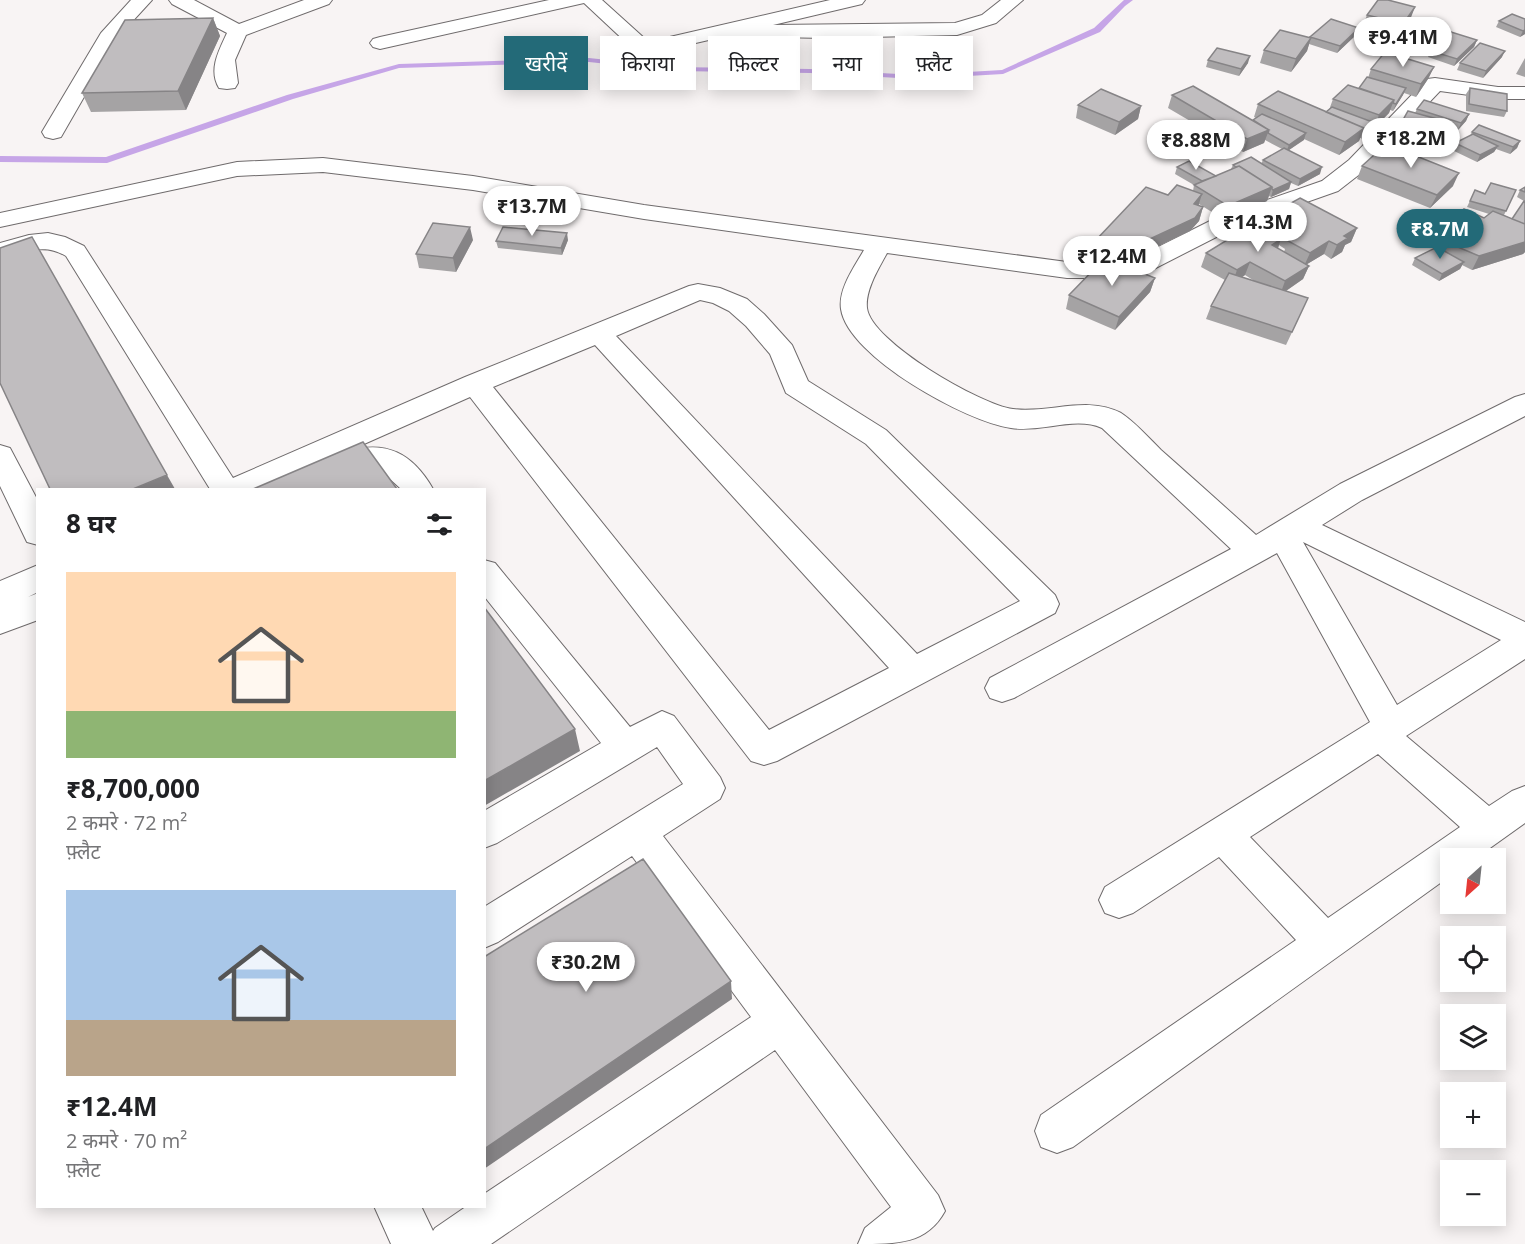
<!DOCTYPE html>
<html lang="hi">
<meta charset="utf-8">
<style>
body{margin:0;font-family:"Open Sans","Noto Sans Devanagari",sans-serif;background:#f6f6f6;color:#202124;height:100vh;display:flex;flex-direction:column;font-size:22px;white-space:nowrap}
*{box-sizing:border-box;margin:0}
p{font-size:20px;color:#757577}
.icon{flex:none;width:33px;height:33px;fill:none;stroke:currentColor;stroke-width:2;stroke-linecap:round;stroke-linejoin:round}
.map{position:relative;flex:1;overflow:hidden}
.details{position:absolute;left:36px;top:488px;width:450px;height:720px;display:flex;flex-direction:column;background:#fff;border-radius:0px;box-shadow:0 3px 15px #0003}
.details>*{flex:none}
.guide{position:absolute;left:504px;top:36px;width:570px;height:54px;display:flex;gap:12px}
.needle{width:39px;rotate:207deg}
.tools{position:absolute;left:1440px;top:848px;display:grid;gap:12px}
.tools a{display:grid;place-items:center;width:66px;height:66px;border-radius:0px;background:#fff;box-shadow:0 3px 15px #0003;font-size:30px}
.price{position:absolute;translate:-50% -51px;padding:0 14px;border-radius:21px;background:#fff;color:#222;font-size:20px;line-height:39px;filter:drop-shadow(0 2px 3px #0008)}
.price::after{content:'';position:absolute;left:50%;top:36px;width:18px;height:14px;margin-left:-9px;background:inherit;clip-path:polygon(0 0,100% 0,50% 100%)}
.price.selected{background:#236a78;color:#fff}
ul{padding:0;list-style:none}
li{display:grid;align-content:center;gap:12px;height:318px;padding:0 30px}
li span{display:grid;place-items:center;height:186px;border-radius:0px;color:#555}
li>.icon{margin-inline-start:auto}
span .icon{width:108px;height:108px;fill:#fffc;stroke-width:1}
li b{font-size:26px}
h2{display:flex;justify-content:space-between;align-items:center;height:72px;padding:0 30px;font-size:26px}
.pill{padding:0 21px;border-radius:0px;background:#fff;box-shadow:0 3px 15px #0003;font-size:21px;line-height:54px}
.pill.selected{background:#236a78;color:#fff}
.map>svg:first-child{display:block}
</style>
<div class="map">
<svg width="1525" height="1244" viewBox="0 0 1525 1244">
<rect width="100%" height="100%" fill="#f8f4f4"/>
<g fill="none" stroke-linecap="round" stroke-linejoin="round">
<path fill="#c6a5e7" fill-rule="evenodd" d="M1124,0h9l-8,6 -25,26 -97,42 -87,5 -106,-6 -137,-2 -84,-9 -190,6 -106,31 -186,64 -107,-1v-6l106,1 181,-62 112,-31 190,-6 84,9 137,2 106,6 86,-5 92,-42z"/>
<g stroke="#6f6b6c" stroke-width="2">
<path id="street" d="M131,0h21l-33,36 -58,101 -8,2 -8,-2 -3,-5 59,-99z
M169,0h25l45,24 65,-24h28l-3,4 -83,31 -11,25 3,23 -3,5 -8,1 -8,-1c-11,-18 0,-38 8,-55l-55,-29z
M549,0h53l41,37 18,2 169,-39h35l-3,4 -89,21 182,-2 27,-8 19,-15h22l-27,23 -39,12 -132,3 -99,-2 -65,15 -31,-5 -46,-43 -204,46 -7,-2 -3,-4 3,-4 7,-2z
M1435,78l63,9h27v12h-27l-58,-8 -75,79 -27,21 -102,36 -94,48 -9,3h-66l-180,-25c-8,15 -22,37 -20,55 4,34 114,97 146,101 36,5 73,-14 108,4 14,9 28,25 40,37 32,28 64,57 95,85l84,-51 175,-87 10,-3v22l-163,84 -40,25 203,97v37l-119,77 83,70 23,-15 13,-5v37l-49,35h-26v18l-377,271 -16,6 -16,-6 -6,-16 6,-16 255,-175 -77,-83 -86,56 -14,5 -14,-5 -6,-13 6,-13 265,-165 -93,-169 -263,145 -12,4 -12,-4 -5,-10 5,-10 241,-129 -129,-121c-27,-12 -61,5 -91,0 -44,-6 -163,-71 -170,-119 -3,-20 14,-43 23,-59l-220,-31 -171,-29 -150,-18 -86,4 -237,51v-14l237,-51 86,-4 150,18 171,29 423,57h61l90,-45 104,-36 27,-21 78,-81zM1303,542l198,98 -104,65zM1378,754l82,73 -132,91 -78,-81z
M48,233l17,4 19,9 149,232 232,-101 224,-91 9,-2 22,4 27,11 17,15 28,31 16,36 78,49 169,165 4,9 -4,9 -278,148 -13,4 -13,-4 -281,-364 -124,55c40,-13 67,2 87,37h-32l-24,-22c-21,-1 -36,17 -57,10l-4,-7 4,-6 -57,25h-53l-144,-233c-23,-14 -42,-3 -66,2v-15l29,-8zM700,300l13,3 16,8 17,15 24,28 16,39 80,51 154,157 -103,53 -301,-318zM595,345l294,323 -120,62 -276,-343z
M0,445l10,3 28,53v44l-11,-3 -27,-56z
M484,560l11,3 135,164 32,-16 12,5 46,61 5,11 -5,11 -57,37 275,359 7,16c-18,33 -47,33 -87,33l7,-16 26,-21 -116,-157 -284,194h-100l-17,-38h47l12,25 2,-3 32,-22h17v-12l267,-177 -119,-161 -134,86 -14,6v-41l199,-123 -26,-37 -160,96 -13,5v-37l117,-68 -117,-147z
M38,565v27l-10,5 10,-4v27l-38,14v-53z"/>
</g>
<use href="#street" fill="#fff" fill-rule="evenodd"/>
</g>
<path fill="#a5a3a4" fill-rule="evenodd" d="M1367,15l43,5 -12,17 -36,-9z
M213,18l7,18 -34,74 -95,2 -9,-19z
M1525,19v15l-5,3 -24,-10 3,-6z
M1445,30l-3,7 -18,18 -25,-7 2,-7z
M1357,34l-20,19 -28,-9 -2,7 -16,21 -31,-9 4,-13 46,-12v-1z
M1477,40l-3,7 -20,19 -26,-9 3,-6z
M1502,57l-19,21 -26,-8 3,-7z
M1525,58v19l-9,-3z
M1208,60l40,3 -9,13 -33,-9z
M1434,67l-6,12 -12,18 -12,-4 -11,18 -3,-1 -1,3 -11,11 -3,7 -9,9 -6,-2 -1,3 -20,14 -35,-16 -15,11 31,24 -22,12 -7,-3 -2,6 -18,8 -2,-1 -2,5 -44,18 -24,-15 -1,2 5,1 -4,14 -9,10 -69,33 34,14 -5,14 -35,38 -49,-21 3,-14 36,-37 -12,-5 3,-13 72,-45 25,-4 1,-6 -19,-11 2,-7 39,9 15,-7 2,-4 28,-1 2,-4 19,-11 -17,-9 -1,3 -21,9 -75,-44 4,-13 81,25 3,-2 -2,-1 4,-13 68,8 3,-2 4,-11 26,-11 9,-10 3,-9z
M1470,88l37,23 -3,6 -38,-6v-17z
M1078,105l63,1 -3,13 -23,16 -39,-17z
M1417,109l52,5 -3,7 -8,9 -19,-6 -8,15 -4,-1 -6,11 -22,-7 4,-7 -7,-2 3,-6 16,-14z
M1472,132l48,9 -3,7 -7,6 -14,-5 -2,3 -17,10 -25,-12 3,-7 15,-7z
M1362,166l91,20 -23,22 -73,-29z
M1525,187v65l-2,2 -51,16 -10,-5 -2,4 -21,12 -27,-16 3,-7 22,-11 -6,-3 7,-13 46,-13 5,-4 -22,-7 8,-17 10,3 31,-3 -12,25 8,4 12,-18 -7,-4 3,-7z
M1262,219l95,9 -6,14 -6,3 -3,7 -11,7 -7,-5 -17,10 2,2 -6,13 -17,12 16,20 -16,34 -80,-26 5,-13 14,-26 -24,-13 5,-14 53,-26zM1279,245l6,4 -1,3 -6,-3zM1245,275l11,7 -14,-5z
M473,240l-17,32 -37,-4 -3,-14z
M568,240l-6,15 -64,-7 -2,-7z"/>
<path fill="#868486" d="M1415,7l-5,13 -12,17 5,-13z
M213,18l7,18 -34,74 -8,-19z
M1359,28l-2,6 -20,19 3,-7z
M1445,30l-3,7 -18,18 3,-6z
M1525,30v4l-5,3 3,-6z
M1311,38l-4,13 -16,21 5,-13z
M1477,40l-3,7 -20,19 3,-7z
M1505,51l-3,6 -19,21 3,-7z
M1250,56l-2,7 -9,13 2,-7z
M1434,67l-6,12 -12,18 5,-13z
M1406,88l-3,7 -10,16 3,-7z
M1394,100l-5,13 -12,12 1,-1 -3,7 -9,9 3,-7 5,-5 5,-13z
M1141,106l-3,13 -23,16 4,-13z
M1469,114l-3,7 -8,9 3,-7z
M1364,128l-5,13 -20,14 6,-13z
M1269,130l-5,13 -21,9 4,-13z
M1306,133l-2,7 -18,12 3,-7z
M1520,141l-3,7 -7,6 3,-7z
M1498,146l-4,6 -17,10 3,-7z
M1322,167l-2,7 -22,12 2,-7z
M1459,173l-6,13 -23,22 7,-13z
M1291,182l-2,7 -18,8 2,-7z
M1272,187l-5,14 -44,18 5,-13z
M1202,194l-4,13 -4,-3z
M1203,207l-4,14 -9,10 -69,33 3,-13z
M470,227l3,13 -17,32 -3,-14z
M1357,228l-6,14 -6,3 -3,7 -11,7 6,-14 7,-9z
M567,233l1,7 -6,15 -1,-7z
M1281,239l-5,14 -4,-8z
M1329,241l-5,13 -20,12 6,-13z
M1525,242v10l-2,2 -51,16 7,-14z
M1250,262l-5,13 -13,9 5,-14z
M1464,262l-4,7 -21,12 3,-7z
M1309,266l-6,13 -23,16 5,-14z
M1155,278l-5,14 -35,38 4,-13z
M167,475l8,14h-42z
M575,729l5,22 -96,55v-25z
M731,981l1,18 -248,170v-20z"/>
<path fill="#c0bdbf" stroke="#868486" stroke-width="1.5" d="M1378,0h10l27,7 -12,17 -36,-9z
M1512,14l13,5v11l-2,1 -24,-10z
M213,18l-35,73 -96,2 43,-73z
M1331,19l28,9 -19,18 -30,-9z
M1420,22l25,8 -18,19 -26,-8z
M1280,30l31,8 -15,21 -32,-9z
M1451,32l26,8 -20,19 -26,-8z
M1480,43l25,8 -19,20 -26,-8z
M1217,48l33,8 -9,13 -33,-9z
M1385,52l49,15 -13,17 -50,-15z
M1367,77l39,11 -10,16 -3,-1 1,-3 -35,-12z
M1348,85l46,15 -15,15 -46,-16z
M1193,86l76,44 -22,9 -75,-44z
M1470,88l37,6v17l-38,-7z
M1101,89l40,17 -22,16 -41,-17z
M1278,91l86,37 -19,14 -87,-38z
M1424,100l45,14 -8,9 -44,-14z
M1332,107l46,17 -9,9 -6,-2 1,-3 -38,-16z
M1408,111l33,9 -7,13 -4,-1 -6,10 -22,-6 5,-7 -8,-2z
M1262,114l44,19 -17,12 -21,-12 1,-3 -16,-10z
M1479,125l41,16 -7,6 -41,-15z
M1473,134l25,12 -18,9 -25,-12z
M1386,144l73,29 -22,22 -75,-29z
M1284,148l38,19 -22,12 -37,-19z
M1251,157l40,25 -18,8 -1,-1v-2l-33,-21 -3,1 -3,-2z
M1189,161l27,15 -14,5 -25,-14z
M1239,166l33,21 -44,19 -34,-21z
M1491,183l25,7 -10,21 -36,-10 5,-11 10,4z
M1177,185l25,9 -8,10 9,3 -8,11 -71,33 -28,-11 50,-53 22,8z
M1525,187v5l-5,-2z
M1300,198l57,30 -13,8 4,2 -11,7 -8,-4 -19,12 -22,-12 7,-4 -33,-18z
M1524,201h1v23l-13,-5z
M1464,209l20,9 9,-7 32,13v18l-46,14 -26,-11 5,-5 -20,-9z
M433,223l37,4 -17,31 -37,-4z
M1253,224l28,15 -9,6 37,21 -24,15 -35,-19 -13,8 -31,-17z
M503,227l64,6 -6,15 -65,-7z
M32,237l135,238 -34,14h-83l-50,-106v-135z
M1437,247l27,15 -22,12 -27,-16z
M1105,258l50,20 -36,39 -50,-22z
M1229,273l79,25 -16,34 -81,-26z
M363,442l34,47h-144z
M484,607l91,122 -91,52z
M643,859l88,122 -247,168v-192z"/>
</svg>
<div class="tools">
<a><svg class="needle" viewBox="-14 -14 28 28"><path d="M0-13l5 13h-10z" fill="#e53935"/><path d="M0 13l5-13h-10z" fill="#757577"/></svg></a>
<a><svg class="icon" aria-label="locate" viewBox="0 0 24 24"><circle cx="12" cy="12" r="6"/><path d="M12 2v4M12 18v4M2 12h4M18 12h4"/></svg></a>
<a><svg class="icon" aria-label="layers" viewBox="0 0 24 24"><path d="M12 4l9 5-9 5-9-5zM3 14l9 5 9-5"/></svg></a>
<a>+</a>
<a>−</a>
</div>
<b class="price" style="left:1403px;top:68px">₹9.41M</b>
<b class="price" style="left:1411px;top:169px">₹18.2M</b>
<b class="price" style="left:1196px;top:171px">₹8.88M</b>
<b class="price" style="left:532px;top:237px">₹13.7M</b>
<b class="price" style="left:1258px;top:253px">₹14.3M</b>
<b class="price selected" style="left:1440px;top:260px">₹8.7M</b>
<b class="price" style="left:1112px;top:287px">₹12.4M</b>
<b class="price" style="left:586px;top:993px">₹30.2M</b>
<div class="guide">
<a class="pill selected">खरीदें</a>
<a class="pill">किराया</a>
<a class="pill">फ़िल्टर</a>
<a class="pill">नया</a>
<a class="pill">फ़्लैट</a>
</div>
<section class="details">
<h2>8 घर<svg class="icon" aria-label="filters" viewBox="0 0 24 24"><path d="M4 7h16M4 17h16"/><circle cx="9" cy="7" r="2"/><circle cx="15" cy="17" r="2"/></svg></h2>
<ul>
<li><span style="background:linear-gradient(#ffd9b3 75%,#8fb573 0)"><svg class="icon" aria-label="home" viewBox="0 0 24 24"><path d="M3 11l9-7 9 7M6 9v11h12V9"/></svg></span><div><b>₹8,700,000</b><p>2 कमरे · 72 m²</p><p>फ़्लैट</p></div></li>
<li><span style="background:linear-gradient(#a9c7e8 70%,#b9a48a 0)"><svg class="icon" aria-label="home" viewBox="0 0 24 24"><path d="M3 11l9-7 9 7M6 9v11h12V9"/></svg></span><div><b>₹12.4M</b><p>2 कमरे · 70 m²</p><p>फ़्लैट</p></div></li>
</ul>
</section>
</div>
